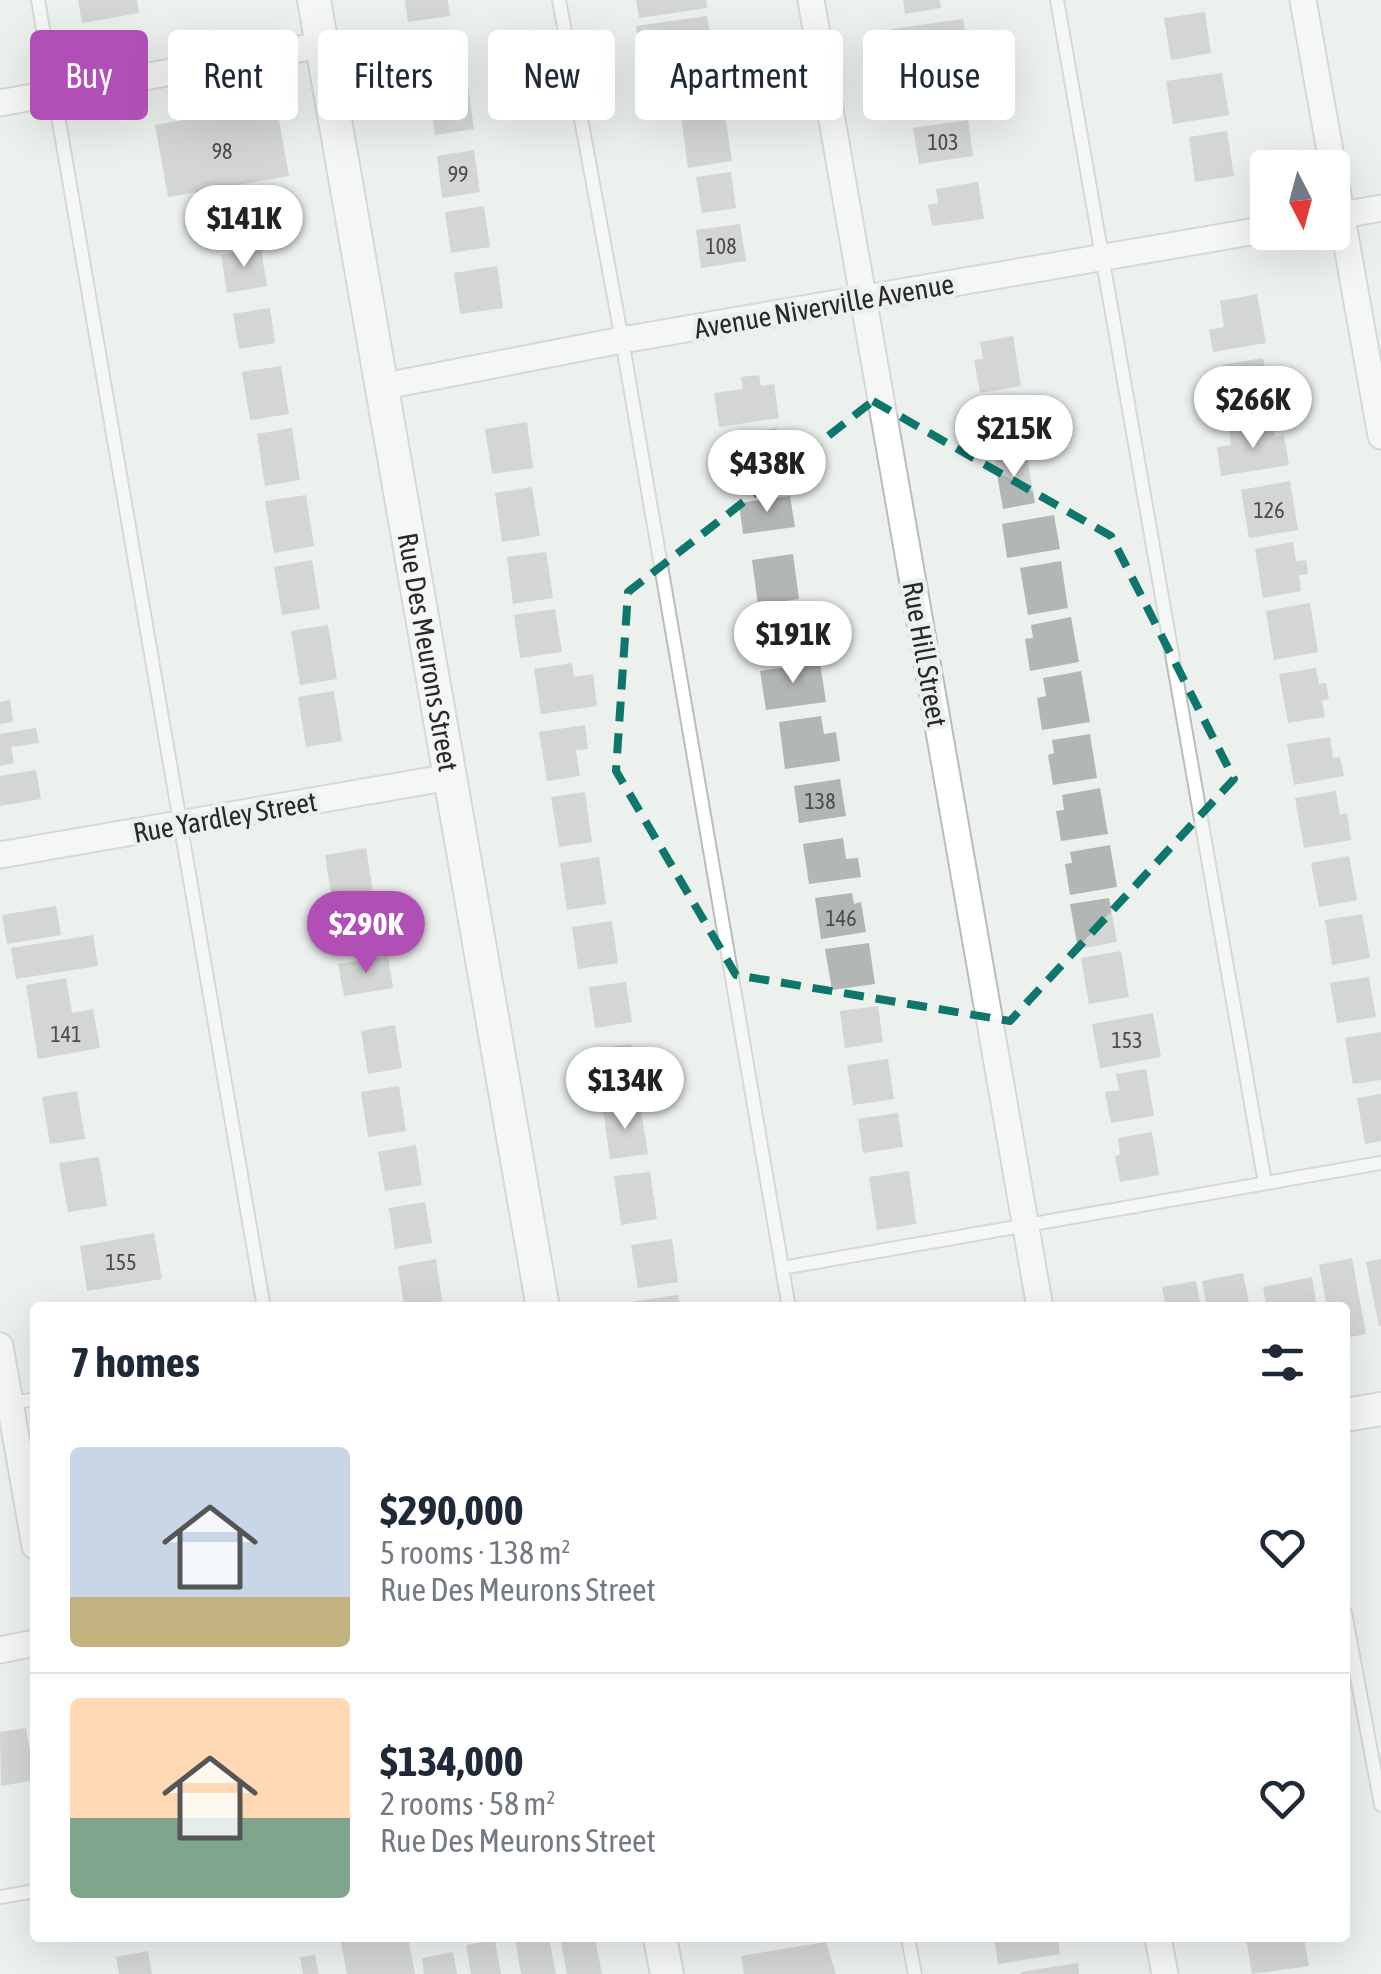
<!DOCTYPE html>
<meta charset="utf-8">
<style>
body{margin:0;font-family:"Asap Condensed",sans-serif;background:#f6f6f7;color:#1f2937;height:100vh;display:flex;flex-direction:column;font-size:38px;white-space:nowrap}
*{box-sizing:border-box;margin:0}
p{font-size:32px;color:#747a83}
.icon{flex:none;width:55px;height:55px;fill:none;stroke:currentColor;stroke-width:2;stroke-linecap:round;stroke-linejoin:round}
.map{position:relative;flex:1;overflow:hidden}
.details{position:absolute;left:30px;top:1302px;width:1320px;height:640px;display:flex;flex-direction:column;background:#fff;border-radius:10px;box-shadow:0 10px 40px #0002}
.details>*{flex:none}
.banner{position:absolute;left:30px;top:30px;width:1322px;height:90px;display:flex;gap:20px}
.needle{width:65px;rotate:174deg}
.tools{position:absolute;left:1250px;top:150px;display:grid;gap:20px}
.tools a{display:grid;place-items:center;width:100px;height:100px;border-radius:10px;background:#fff;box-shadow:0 10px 40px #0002;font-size:50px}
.price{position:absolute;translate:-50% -85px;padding:0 22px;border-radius:35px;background:#fff;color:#222;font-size:32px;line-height:65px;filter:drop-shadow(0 2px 5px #0008)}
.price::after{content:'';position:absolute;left:50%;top:60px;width:30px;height:22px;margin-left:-15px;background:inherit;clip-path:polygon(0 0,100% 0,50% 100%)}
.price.current{background:#b24fb6;color:#fff}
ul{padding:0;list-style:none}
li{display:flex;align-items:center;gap:30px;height:250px;padding:0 40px}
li+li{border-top:2px solid #e0e1e3}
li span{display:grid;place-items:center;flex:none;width:280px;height:200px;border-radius:10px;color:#555}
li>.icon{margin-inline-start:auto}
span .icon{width:120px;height:120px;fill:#fffc;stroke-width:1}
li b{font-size:42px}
h2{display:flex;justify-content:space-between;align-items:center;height:120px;padding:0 40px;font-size:42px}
.tag{padding:0 35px;border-radius:10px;background:#fff;box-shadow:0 10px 40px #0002;font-size:35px;line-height:90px}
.tag.current{background:#b24fb6;color:#fff}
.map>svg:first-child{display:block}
</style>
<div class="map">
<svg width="1381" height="1974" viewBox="0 0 1381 1974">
<rect width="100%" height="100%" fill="#ecf1ed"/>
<path fill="#b3b7b4" d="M78,0h59l2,13 -57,10z
M405,0h43l2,16 -42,6z
M636,0h70l1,8 -68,10z
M903,0h37l1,8 -36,6z
M1205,12l6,41 -40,7 -7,-42z
M707,16l5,31 -71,10 -5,-31z
M963,19l6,36 -71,11 -6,-37z
M451,32l5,38 -38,6 -6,-38z
M714,57l7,45 -41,6 -7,-45z
M957,70l5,34 -50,8 -5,-34z
M1222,73l7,42 -56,9 -7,-43z
M468,86l6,43 -39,6 -6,-43z
M276,103l13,73 -121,21 -13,-72z
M724,110l8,51 -44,7 -7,-52z
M968,120l5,36 -54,8 -6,-36z
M1227,131l7,45 -39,6 -6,-45z
M474,150l6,42 -38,6 -5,-42z
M731,172l5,36 -34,5 -6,-36z
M978,182l6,37 -52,7 -4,-21 10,-2 -2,-14z
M247,194l6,38 -38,6 -7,-37z
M484,206l6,41 -39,6 -6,-41z
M740,224l6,37 -45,7 -5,-38z
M261,248l6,38 -40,7 -6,-38z
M497,266l6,42 -43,6 -6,-41z
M1257,294l9,49 -53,9 -4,-22 15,-3 -4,-26z
M270,308l5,35 -36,6 -6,-35z
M1013,336l8,50 -41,7 -6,-33 9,-1 -3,-17z
M1263,358l3,15 6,-1 3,15 -7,1 3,17 -56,10 -5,-33 14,-2 -2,-15z
M281,366l8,48 -39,6 -8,-48z
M759,375l2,11 13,-2 5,34 -60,9 -5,-34 29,-4 -2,-12z
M1038,394l7,44 -56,9 -6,-33 12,-2 -1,-11z
M527,422l6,46 -41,6 -7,-45z
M1272,423l3,14 9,-2 5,30 -68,11 -4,-29 14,-2 -2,-15z
M292,428l8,52 -35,6 -8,-52z
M777,428l8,56 -31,5 -8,-57z
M1026,451l9,52 -32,6 -9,-52z
M1290,481l8,49 -49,8 -8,-48z
M532,487l8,49 -38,6 -7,-49z
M306,495l8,51 -40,7 -9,-52z
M790,496l5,31 -52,7 -4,-31z
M1054,515l6,34 -53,9 -5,-34z
M1293,542l3,19 10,-1 2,14 -9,1 2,16 -38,7 -8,-49z
M546,552l7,46 -40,6 -6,-47z
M793,554l6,45 -41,6 -6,-45z
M312,560l8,49 -38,6 -8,-48z
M1061,561l7,47 -40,7 -8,-47z
M1310,603l8,49 -44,8 -8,-49z
M555,609l7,43 -42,6 -6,-43z
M809,617l5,35 -43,6 -5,-35z
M1071,617l8,45 -49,9 -5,-32 8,-1 -2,-13z
M328,625l9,54 -37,6 -9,-54z
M820,662l6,40 -60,8 -6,-39z
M572,663l2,14 19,-3 4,32 -56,8 -7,-45z
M1316,668l3,16 7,-1 3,16 -7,2 3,16 -37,6 -9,-49z
M1081,671l9,51 -48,8 -5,-32 9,-2 -3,-18z
M334,691l8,50 -36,6 -8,-50z
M10,700l3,22 -13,2v-22z
M821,716l3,18 12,-2 4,29 -55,8 -6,-47z
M585,725l3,24 -12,1 4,26 -33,5 -8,-49z
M36,728l3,15 -28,4 3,16 -14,3v-32z
M1090,734l7,44 -44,7 -5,-30 6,-2 -2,-13z
M1330,737l3,21 7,-1 4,19 -50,9 -7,-41z
M36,770l5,29 -41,7v-30z
M840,779l6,37 -47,7 -5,-37z
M1100,788l8,46 -47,7 -5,-30 8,-1 -2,-15z
M1336,791l4,24 7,-2 4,27 -47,8 -9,-50z
M585,792l7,50 -33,5 -8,-50z
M843,838l3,21 12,-1 3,19 -52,7 -6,-40z
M1110,845l7,42 -47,8 -5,-31 7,-1 -2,-11z
M366,848l7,45 -41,7 -7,-45z
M1349,856l8,44 -38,7 -8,-44z
M599,857l7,47 -39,6 -7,-47z
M852,893l2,11 7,-2 5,30 -45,7 -6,-41z
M1109,898l8,44 -39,7 -8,-45z
M377,903l7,46 -40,6 -7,-45z
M56,906l5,29 -54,9 -5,-29z
M1362,914l8,44 -38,7 -7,-45z
M612,921l6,42 -40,6 -6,-42z
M93,935l5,31 -82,13 -5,-31z
M869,943l6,41 -43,6 -7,-41z
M1121,951l8,46 -40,7 -8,-46z
M388,956l5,32 -49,8 -6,-32z
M1369,977l7,40 -39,6 -7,-40z
M66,978l6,35 21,-4 7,39 -62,11 -12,-74z
M626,982l6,40 -37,6 -6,-41z
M878,1006l5,36 -38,6 -5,-37z
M1153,1013l8,44 -61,11 -8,-44z
M395,1025l7,43 -34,6 -7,-43z
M1381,1032v48l-28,4 -8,-46z
M631,1044l8,47 -39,6 -7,-48z
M888,1059l6,40 -41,6 -6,-40z
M1146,1069l8,47 -43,7 -6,-31 14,-2 -3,-16z
M399,1086l7,45 -38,6 -7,-45z
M77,1091l8,48 -35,5 -8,-47z
M1381,1094v47l-16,3 -8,-46z
M640,1104l8,50 -38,5 -7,-50z
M898,1113l5,34 -40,6 -5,-34z
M1152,1132l7,43 -39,7 -5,-26 5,-1 -2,-17z
M416,1145l6,40 -37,6 -7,-39z
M99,1157l8,49 -39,6 -9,-49z
M909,1171l7,53 -39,6 -8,-53z
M650,1172l7,47 -36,6 -7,-49z
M425,1202l7,41 -37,6 -6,-41z
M154,1233l8,46 -75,12 -7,-45z
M672,1239l6,43 -40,6 -7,-43z
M1352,1258l14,76 -21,4v-30h-18l-8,-43z
M436,1259l6,42 -38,6 -6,-41z
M1381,1259v67h-2l-13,-64z
M1243,1273l7,35h-43l-5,-27z
M1312,1277l5,31h-50l-4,-21z
M1196,1281l5,27h-35l-4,-21z
M678,1295l2,13h-44l-1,-7z
M26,1728l9,52 -34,6 -1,-54z
M340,1938h68l7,36h-68z
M515,1938h34l7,36h-35z
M560,1938h35l7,36h-35z
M994,1938h64l2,16 -62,10z
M1246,1938h58l5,28 -57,8z
M495,1940l6,34h-30l-5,-29z
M826,1942l10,32h-92l-3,-18z
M148,1951l4,23h-33l-3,-17z
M453,1952l4,22h-33l-2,-16z
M315,1955l4,19h-16l-3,-17z
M1078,1963l1,11h-58v-2z"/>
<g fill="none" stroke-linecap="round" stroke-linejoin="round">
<g stroke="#b9beba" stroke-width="16">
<path id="service" d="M38,0l226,1308
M559,0l63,340 167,968
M1057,0l208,1183
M782,1268l599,-105
M8,1404l27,-5
M1345,1613l36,192
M0,1897l35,-6
M908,1938l7,36"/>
</g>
<g stroke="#b9beba" stroke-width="29">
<path id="minor" d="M811,0l229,1308
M1303,0l78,436
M0,103l321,-58
M1332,217l49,-9
M380,387l242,-47 646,-111
M0,855l450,-78
M0,1346l35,200
M0,1650l35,-7
M1158,1938l7,36"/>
</g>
<g stroke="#b9beba" stroke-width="36">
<g id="tertiary">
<path id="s1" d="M314,0l229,1308"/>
<path d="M1345,1415l36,-6"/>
<path d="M660,1938l7,36"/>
</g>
</g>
<use href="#service" stroke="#fff" stroke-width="12"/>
<use href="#minor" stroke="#fff" stroke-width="25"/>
<use href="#tertiary" stroke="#fff" stroke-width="32"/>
</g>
<path d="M0 0H1381V1974H0ZM873,401l238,135 123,243 -224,242 -274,-46 -120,-204 12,-179z" fill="#ecf1ed" fill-opacity=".55" fill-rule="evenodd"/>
<path fill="none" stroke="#0f766e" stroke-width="8" stroke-dasharray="20 12" stroke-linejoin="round" d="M873,401l238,135 123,243 -224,242 -274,-46 -120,-204 12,-179z"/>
<g text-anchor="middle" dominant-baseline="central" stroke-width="9" stroke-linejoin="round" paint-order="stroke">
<g font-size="22" fill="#4b4c4b">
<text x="943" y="142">103</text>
<text x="222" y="151">98</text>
<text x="458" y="174">99</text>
<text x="721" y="246">108</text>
<text x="1269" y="510">126</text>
<text x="820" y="801">138</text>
<text x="841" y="918">146</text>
<text x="66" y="1034">141</text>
<text x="1127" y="1040">153</text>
<text x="121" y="1262">155</text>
</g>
<g font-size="28" fill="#282928" stroke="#ecf1ed">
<text transform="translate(824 306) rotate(-10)">Avenue Niverville Avenue</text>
<text stroke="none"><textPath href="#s1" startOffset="662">Rue Des Meurons Street</textPath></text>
<text transform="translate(925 654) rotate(80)">Rue Hill Street</text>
<text transform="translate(225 817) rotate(-10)">Rue Yardley Street</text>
</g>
</g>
</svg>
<div class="tools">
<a><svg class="needle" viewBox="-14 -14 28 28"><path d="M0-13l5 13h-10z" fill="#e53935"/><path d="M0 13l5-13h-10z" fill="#747a83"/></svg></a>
</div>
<b class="price" style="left:244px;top:270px">$141K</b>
<b class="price" style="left:1253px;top:451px">$266K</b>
<b class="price" style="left:1014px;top:480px">$215K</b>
<b class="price" style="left:767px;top:515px">$438K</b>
<b class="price" style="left:793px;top:686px">$191K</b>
<b class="price current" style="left:366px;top:976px">$290K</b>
<b class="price" style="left:625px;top:1132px">$134K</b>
<div class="banner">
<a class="tag current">Buy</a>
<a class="tag">Rent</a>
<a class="tag">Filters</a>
<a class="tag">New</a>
<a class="tag">Apartment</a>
<a class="tag">House</a>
</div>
<section class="details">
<h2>7 homes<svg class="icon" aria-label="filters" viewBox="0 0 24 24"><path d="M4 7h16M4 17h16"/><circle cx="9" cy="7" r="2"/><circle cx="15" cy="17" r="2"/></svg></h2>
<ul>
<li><span style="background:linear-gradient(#c9d6e8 75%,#c2b280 0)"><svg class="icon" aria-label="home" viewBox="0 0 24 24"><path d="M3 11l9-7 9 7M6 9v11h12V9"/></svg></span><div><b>$290,000</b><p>5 rooms · 138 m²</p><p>Rue Des Meurons Street</p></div><svg class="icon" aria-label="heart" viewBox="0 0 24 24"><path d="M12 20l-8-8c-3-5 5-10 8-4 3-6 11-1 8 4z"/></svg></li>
<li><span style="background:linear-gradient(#ffd9b3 60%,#7fa58c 0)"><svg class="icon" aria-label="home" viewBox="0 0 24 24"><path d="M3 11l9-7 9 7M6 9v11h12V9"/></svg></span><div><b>$134,000</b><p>2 rooms · 58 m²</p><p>Rue Des Meurons Street</p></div><svg class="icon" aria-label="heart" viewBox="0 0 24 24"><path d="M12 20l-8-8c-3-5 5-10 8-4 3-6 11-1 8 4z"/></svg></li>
</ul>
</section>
</div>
